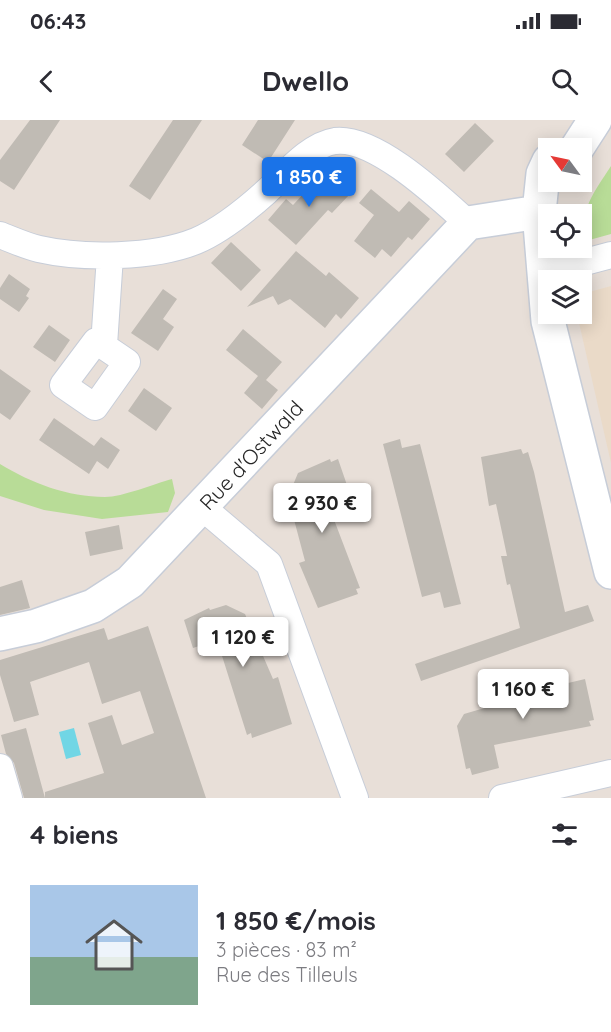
<!DOCTYPE html>
<html lang="fr">
<meta charset="utf-8">
<style>
body{margin:0;font-family:Quicksand,sans-serif;background:#f2f2f3;color:#2b2b33;height:100vh;display:flex;flex-direction:column;font-size:22px;white-space:nowrap}
*{box-sizing:border-box;margin:0}
p{font-size:20px;color:#7c7c81}
.icon{flex:none;width:33px;height:33px;fill:none;stroke:currentColor;stroke-width:2;stroke-linecap:round;stroke-linejoin:round}
.map{position:relative;height:678px;overflow:hidden}
.details{display:flex;flex-direction:column;background:#fff;flex:1}
.details>*{flex:none}
.needle{width:39px;rotate:303deg}
.fabs{position:absolute;left:538px;top:18px;display:grid;gap:12px}
.fabs a{display:grid;place-items:center;width:54px;height:54px;border-radius:0px;background:#fff;box-shadow:0 3px 15px #0003;font-size:30px}
.price{position:absolute;translate:-50% -51px;padding:0 14px;border-radius:6px;background:#fff;color:#222;font-size:20px;line-height:39px;filter:drop-shadow(0 2px 3px #0008)}
.price::after{content:'';position:absolute;left:50%;top:36px;width:18px;height:14px;margin-left:-9px;background:inherit;clip-path:polygon(0 0,100% 0,50% 100%)}
.price.current{background:#1a73e8;color:#fff}
ul{padding:0;list-style:none}
li{display:flex;align-items:center;gap:18px;height:150px;padding:0 30px}
li span{display:grid;place-items:center;flex:none;width:168px;height:120px;border-radius:0px;color:#555}
li>.icon{margin-inline-start:auto}
span .icon{width:72px;height:72px;fill:#fffc;stroke-width:1}
li b{font-size:26px}
h2{display:flex;justify-content:space-between;align-items:center;height:72px;padding:0 30px;font-size:26px}
.status{display:flex;justify-content:space-between;align-items:center;height:42px;padding:0 30px;background:#fff;direction:ltr}
.status svg{height:16px;fill:currentColor}
header{display:flex;justify-content:space-between;align-items:center;height:78px;padding:0 30px;background:#fff;font-size:27px;font-weight:800}
.map>svg:first-child{display:block}
</style>
<div class="status"><b>06:43</b><svg viewBox="0 0 49 12"><path d="M0 12V9h3v3zM5 12V6h3v6zM10 12V3h3v9zM15 12V0h3v12zM26 1h20v11H26zM47 4h2v5h-2z"/></svg></div>
<header><svg class="icon" aria-label="back" viewBox="0 0 24 24"><path d="M15 5l-7 7 7 7"/></svg>Dwello<svg class="icon" aria-label="search" viewBox="0 0 24 24"><circle cx="10" cy="10" r="6"/><path d="M15 15l6 6"/></svg></header>
<div class="map">
<svg width="611" height="678" viewBox="0 0 611 678">
<rect width="100%" height="100%" fill="#e8dfd8"/>
<path fill="#eadac8" d="M611,166v177l-34,-149h5v-20z"/>
<path fill="#b8dc97" d="M611,46v68l-29,8c0,-35 10,-47 29,-76z
M0,344c31,19 68,33 105,33 18,0 48,-13 67,-18l3,14 -7,19 -66,7 -58,-9 -44,-14z"/>
<path fill="#71d6e5" d="M74,608l7,27 -15,4 -7,-27z"/>
<path fill="#c0bbb4" d="M30,0h30l-46,70 -14,-9v-21z
M173,0h29l-52,80 -21,-14z
M258,0h37l-27,42 -26,-17z
M475,3l19,18 -30,31 -19,-18z
M325,51l25,23 -18,19 -4,-3 -32,35 -28,-25 18,-21 7,6z
M371,69l28,23 10,-11 21,18 -18,21 -4,-3 -17,20 -9,-8 -7,9 -21,-17 20,-26 -15,-12z
M231,122l30,28 -20,21 -30,-28z
M296,131l30,25 3,-4 30,26 -18,21 -5,-5 -11,14 -35,-29 -12,6 -5,-9 -26,11z
M9,154l21,15 -4,7 3,2 -10,14 -19,-13v-11z
M163,169l14,10 -14,20 11,8 -16,24 -27,-18z
M49,205l21,15 -15,22 -22,-15z
M243,209l39,33 -16,18 12,10 -16,19 -18,-16 14,-17 -32,-26z
M0,249l31,22 -21,29 -10,-7z
M144,268l28,20 -16,23 -28,-20z
M54,298l40,28 7,-9 19,13 -12,19 -11,-8 -8,13 -50,-34z
M400,319l2,9 18,-4 41,160 -17,4 -4,-16 -18,5 -39,-153z
M521,329l2,5 5,-2 6,20 31,140 23,-7 6,16 -173,60 -6,-17 105,-36 -10,-44 -3,1 -6,-29h6l-11,-52 -7,2 -8,-49z
M330,339l1,3 7,-3 10,29 -23,8 35,92 -4,1 2,5 -40,14 -19,-45 6,-2 -17,-64 10,-24z
M119,405l4,24 -33,7 -5,-24z
M22,460l8,28 -30,7v-28z
M226,485l19,9 28,65 5,-2 14,47 -40,14 -1,-5 -4,2 -30,-95 -24,8 -9,-28 25,-12 1,2z
M148,506l58,172h-161v-6l59,-19 -16,-50 24,-8 10,30 32,-12 -14,-42 -38,13 -13,-42 -59,20 9,33 -25,7 -14,-47v-15l104,-32 4,12z
M563,559l1,5 21,-5 9,41 -5,1 2,5 -97,19 5,23 -27,7 -2,-7 -4,1 -9,-43 7,-12 48,-14 -1,-3 12,-3 -1,-6z
M26,608l10,37 9,33h-21l-10,-35 -8,-9 -5,-19z"/>
<g fill="none" stroke-linecap="round" stroke-linejoin="round">
<g stroke="#c7cdd8" stroke-width="28">
<path id="street" d="M0,115c13,5 26,11 39,14 44,10 115,9 157,-8 26,-11 50,-31 70,-49 19,-17 43,-47 69,-51 40,-5 104,56 133,82
M544,153l67,-18
M96,221l31,21 -32,45 -32,-22z
M104,225l6,-89
M202,387l67,57 86,234
M0,647l9,31
M502,678l109,-25"/>
</g>
<g stroke="#c7cdd8" stroke-width="36">
<path id="secondary" d="M577,28l18,-28
M549,41l-6,13 -4,38 9,109 63,251
M0,514l36,-8 57,-20 37,-24 338,-359 71,-11"/>
</g>
<use href="#street" stroke="#fff" stroke-width="26"/>
<use href="#secondary" stroke="#fff" stroke-width="33"/>
</g>
<g text-anchor="middle" dominant-baseline="central" stroke-width="5" stroke-linejoin="round" paint-order="stroke">
<g font-size="21" fill="#262626" stroke="#fff">
<text transform="translate(251 335) rotate(-47)">Rue d'Ostwald</text>
</g>
</g>
</svg>
<div class="fabs">
<a><svg class="needle" viewBox="-14 -14 28 28"><path d="M0-13l5 13h-10z" fill="#e53935"/><path d="M0 13l5-13h-10z" fill="#7c7c81"/></svg></a>
<a><svg class="icon" aria-label="locate" viewBox="0 0 24 24"><circle cx="12" cy="12" r="6"/><path d="M12 2v4M12 18v4M2 12h4M18 12h4"/></svg></a>
<a><svg class="icon" aria-label="layers" viewBox="0 0 24 24"><path d="M12 4l9 5-9 5-9-5zM3 14l9 5 9-5"/></svg></a>
</div>
<b class="price current" style="left:309px;top:88px">1 850 €</b>
<b class="price" style="left:322px;top:414px">2 930 €</b>
<b class="price" style="left:243px;top:548px">1 120 €</b>
<b class="price" style="left:523px;top:600px">1 160 €</b>
</div>
<section class="details">
<h2>4 biens<svg class="icon" aria-label="filters" viewBox="0 0 24 24"><path d="M4 7h16M4 17h16"/><circle cx="9" cy="7" r="2"/><circle cx="15" cy="17" r="2"/></svg></h2>
<ul>
<li><span style="background:linear-gradient(#a9c7e8 60%,#7fa58c 0)"><svg class="icon" aria-label="home" viewBox="0 0 24 24"><path d="M3 11l9-7 9 7M6 9v11h12V9"/></svg></span><div><b>1 850 €/mois</b><p>3 pièces · 83 m²</p><p>Rue des Tilleuls</p></div></li>
</ul>
</section>
